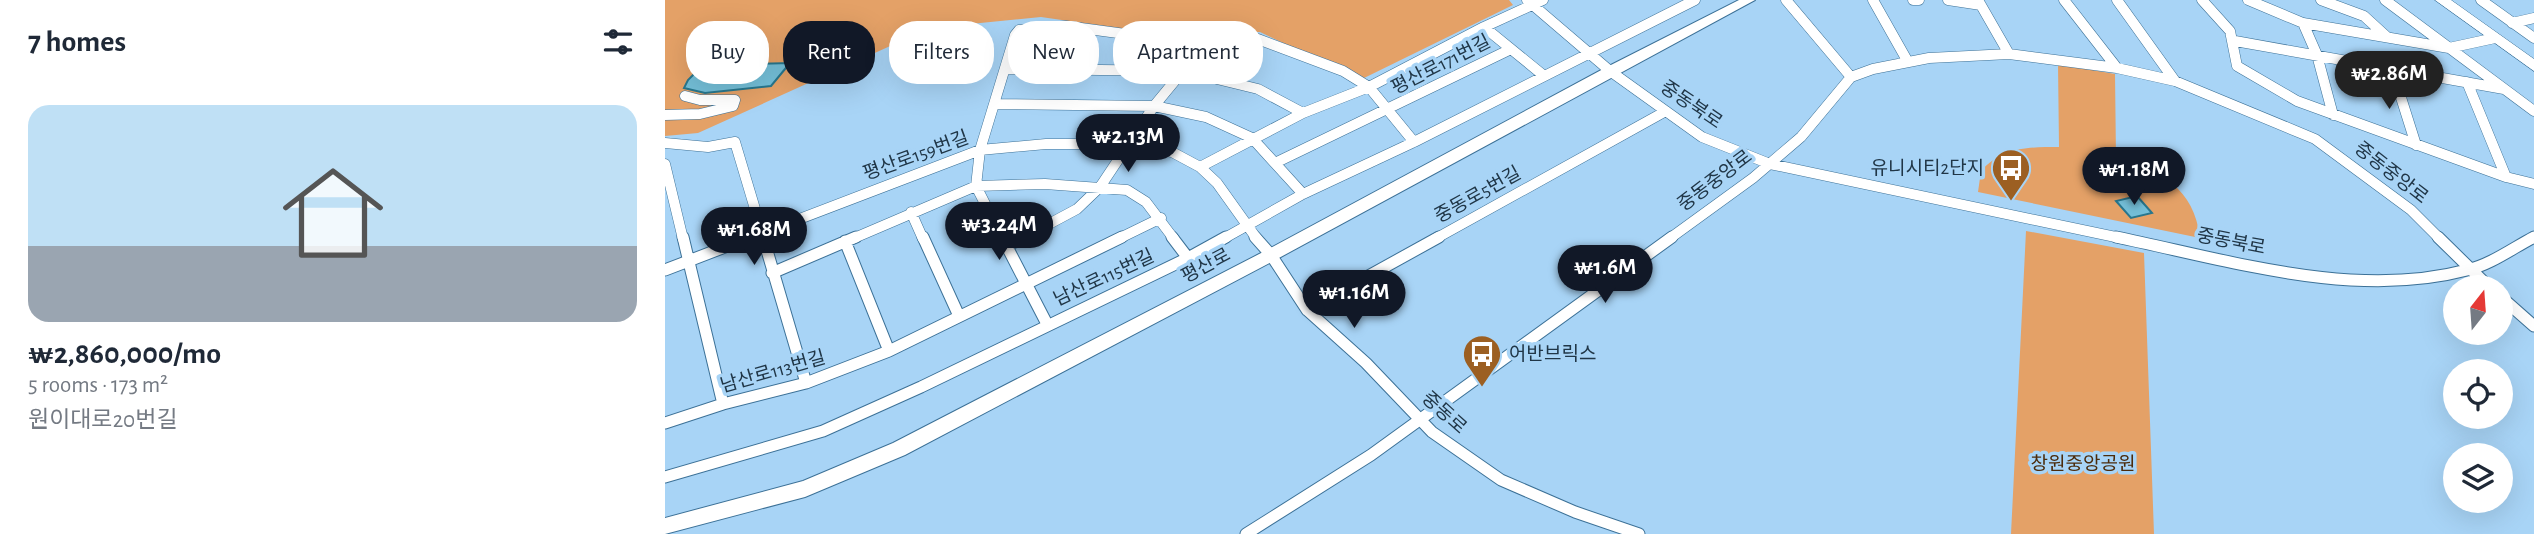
<!DOCTYPE html>
<meta charset="utf-8">
<style>
body{margin:0;font-family:"Alegreya Sans","Noto Sans KR",sans-serif;background:#f6f6f7;color:#1f2937;height:100vh;display:flex;flex-direction:column;font-size:26px;white-space:nowrap}
*{box-sizing:border-box;margin:0}
p{font-size:23px;color:#747a83}
.icon{flex:none;width:38px;height:38px;fill:none;stroke:currentColor;stroke-width:2;stroke-linecap:round;stroke-linejoin:round}
.map{position:relative;flex:1;overflow:hidden}
.sheet{display:flex;flex-direction:column;background:#fff;width:665px}
.sheet>*{flex:none}
.hud{position:absolute;left:21px;top:21px;width:665px;height:63px;display:flex;gap:14px}
.needle{width:46px;rotate:17deg}
.tools{position:absolute;left:1778px;top:275px;display:grid;gap:14px}
.tools a{display:grid;place-items:center;width:70px;height:70px;border-radius:50%;background:#fff;box-shadow:0 7px 28px #0002;font-size:35px}
.price{position:absolute;translate:-50% -60px;padding:0 16px;border-radius:24px;background:#111827;color:#fff;font-size:23px;line-height:46px;filter:drop-shadow(0 2px 4px #0008)}
.price::after{content:'';position:absolute;left:50%;top:42px;width:21px;height:16px;margin-left:-10px;background:inherit;clip-path:polygon(0 0,100% 0,50% 100%)}
.price.active{background:#222;color:#fff}
ul{padding:0;list-style:none}
li{display:grid;align-content:center;gap:14px;height:371px;padding:0 28px}
li span{display:grid;place-items:center;height:217px;border-radius:21px;color:#555}
li>.icon{margin-inline-start:auto}
span .icon{width:126px;height:126px;fill:#fffc;stroke-width:1}
li b{font-size:30px}
h2{display:flex;justify-content:space-between;align-items:center;height:84px;padding:0 28px;font-size:30px}
.chip{padding:0 24px;border-radius:28px;background:#fff;box-shadow:0 7px 28px #0002;font-size:24px;line-height:63px}
.chip.active{background:#111827;color:#fff}
main{display:flex;flex:1;min-height:0}
.map>svg:first-child{display:block}
</style>
<main>
<section class="sheet">
<h2>7 homes<svg class="icon" aria-label="filters" viewBox="0 0 24 24"><path d="M4 7h16M4 17h16"/><circle cx="9" cy="7" r="2"/><circle cx="15" cy="17" r="2"/></svg></h2>
<ul>
<li><span style="background:linear-gradient(#bfe0f5 65%,#9aa5b1 0)"><svg class="icon" aria-label="home" viewBox="0 0 24 24"><path d="M3 11l9-7 9 7M6 9v11h12V9"/></svg></span><div><b>₩2,860,000/mo</b><p>5 rooms · 173 m²</p><p>원이대로20번길</p></div></li>
</ul>
</section>
<div class="map">
<svg width="1869" height="534" viewBox="0 0 1869 534">
<rect width="100%" height="100%" fill="#a8d4f6"/>
<path fill="#e4a167" d="M0,0h844l4,5 -153,75 -100,-48 -101,2 -118,-17 -111,11 -232,105 -33,3z
M1393,64l57,10 1,84c45,14 78,29 84,80l-222,-46 3,-21c22,-24 47,-24 78,-24z
M1361,231l118,22 10,281h-143z"/>
<path fill="#74bfd8" stroke="#28778e" stroke-width="2" d="M125,63l-19,23 -66,7 -21,-5 4,-8 15,-15z
M1472,196l15,17 -21,5 -15,-17z"/>
<g fill="none" stroke-linecap="round" stroke-linejoin="round">
<g stroke="#3c7197" stroke-width="11">
<path id="minor-far1" d="M862,0l83,71 92,66 68,27 355,75
M1121,0l65,77
M1208,0l35,62
M1248,0h6
M1283,0l33,5
M1313,0l31,54
M1399,0l53,68
M1452,0l58,81
M1537,0l28,31 7,35 60,35 209,76 -39,-95
M1583,0l55,23 146,25 46,-10
M1656,0l43,16 23,21
M1720,0l149,111
M1816,0l53,38
M1638,23l14,32 16,60
M1847,23l22,-5
M819,27l59,48
M1570,41l269,48
M341,69l178,2 74,18 45,24
M1727,69l24,76
M329,104l160,2 52,11 46,21 51,56
M0,115l35,-1 33,-8 2,-6h-35l-15,-4
M0,143l43,4 27,-5 29,97
M610,163l236,-114
M0,164l18,75
M535,167l103,-54 66,-26 115,-60 59,-27
M1841,177l28,7
M246,212l12,27
M82,239l233,-89 66,-6h85l41,8 28,15 17,16 40,56
M187,239l124,-53 69,-2 82,6 19,12 28,37
M338,239l-27,-53 4,-36 35,-115 4,-5 47,-4 89,12h100l88,33 26,16 45,55
M356,239l56,-30 23,-22 54,-81 57,-69
M453,239l43,-21
M558,239l80,-45 111,-52 281,-142
M770,239l231,-128
M1004,239l84,-61 48,-41 50,-60 22,-8 56,-11 80,-4 108,14 58,13 140,58 96,71 29,29
M1866,239l3,-2"/>
</g>
<g stroke="#3c7197" stroke-width="13">
<path id="minor" d="M18,237l40,167
M98,237l43,146
M258,237l36,79
M337,237l45,87
M507,237l16,21
M590,237l16,18 36,55 59,53 66,69 69,48 74,32 64,22
M1451,237c112,23 238,63 351,33 23,-5 46,-22 67,-33
M1773,237l51,50
M180,241l44,110
M344,245l15,-8
M0,270l86,-33
M107,273l84,-36
M1836,297l33,29
M642,310l132,-73
M0,423l58,-19 83,-21 83,-32 233,-114
M0,477l158,-46 98,-44 267,-129 38,-21
M581,534l125,-79 301,-218"/>
</g>
<g stroke="#3c7197" stroke-width="2">
<path id="secondary" d="M1074,0h16l-478,259 -372,196 -100,42 -140,37v-16l138,-37 90,-38 372,-192 340,-183z"/>
</g>
<g stroke="#3c7197" stroke-width="1">
<path id="primary" d="M1770,0h16l83,59v12z"/>
</g>
<use href="#minor-far1" stroke="#fff" stroke-width="10"/>
<use href="#minor" stroke="#fff" stroke-width="11"/>
<use href="#secondary" fill="#fff" fill-rule="evenodd"/>
<use href="#primary" fill="#fff" fill-rule="evenodd"/>
</g>
<defs>
<g id="bus-pin" transform="scale(2.0125)"><path d="M0 17L-7.5 6A9.5 9.5 0 1 1 7.5 6Z" fill="#9c5f22" stroke="#a8d4f6"/><path d="M-5-6H5V4H4V6H2V4H-2V6H-4V4H-5ZM-3.5-4V0h7V-4ZM-3.5 1.2v1.5H-2V1.2ZM2 1.2v1.5H3.5V1.2Z" fill="#fff"/></g>
</defs>
<g fill-rule="evenodd">
<use href="#bus-pin" x="1346" y="168"/>
<use href="#bus-pin" x="817" y="354"/>
</g>
<g text-anchor="middle" dominant-baseline="central" stroke-width="7" stroke-linejoin="round" paint-order="stroke">
<g font-size="19" fill="#203647" stroke="#a8d4f6">
<text transform="translate(776 65) rotate(-27)">평산로171번길</text>
<text transform="translate(1026 105) rotate(34)">중동북로</text>
<text transform="translate(251 156) rotate(-20)">평산로159번길</text>
<text transform="translate(1726 173) rotate(38)">중동중앙로</text>
<text transform="translate(1050 181) rotate(-37)">중동중앙로</text>
<text transform="translate(813 195) rotate(-29)">중동로5번길</text>
<text transform="translate(1566 242) rotate(11)">중동북로</text>
<text transform="translate(541 266) rotate(-28)">평산로</text>
<text transform="translate(439 278) rotate(-25)">남산로115번길</text>
<text transform="translate(108 372) rotate(-16)">남산로113번길</text>
<text transform="translate(779 413) rotate(42)">중동로</text>
</g>
<g font-size="19" fill="#203647" stroke="#a8d4f6" text-anchor="end">
<text x="1319" y="168">유니시티2단지</text>
<text x="844" y="354" text-anchor="start">어반브릭스</text>
</g>
<g font-size="19" fill="#4b2b0b" stroke="#a8d4f6">
<text x="1418" y="464">창원중앙공원</text>
</g>
</g>
</svg>
<div class="tools">
<a><svg class="needle" viewBox="-14 -14 28 28"><path d="M0-13l5 13h-10z" fill="#e53935"/><path d="M0 13l5-13h-10z" fill="#747a83"/></svg></a>
<a><svg class="icon" aria-label="locate" viewBox="0 0 24 24"><circle cx="12" cy="12" r="6"/><path d="M12 2v4M12 18v4M2 12h4M18 12h4"/></svg></a>
<a><svg class="icon" aria-label="layers" viewBox="0 0 24 24"><path d="M12 4l9 5-9 5-9-5zM3 14l9 5 9-5"/></svg></a>
</div>
<b class="price active" style="left:1724px;top:111px">₩2.86M</b>
<b class="price" style="left:463px;top:174px">₩2.13M</b>
<b class="price" style="left:1469px;top:207px">₩1.18M</b>
<b class="price" style="left:334px;top:262px">₩3.24M</b>
<b class="price" style="left:89px;top:267px">₩1.68M</b>
<b class="price" style="left:940px;top:305px">₩1.6M</b>
<b class="price" style="left:689px;top:330px">₩1.16M</b>
<div class="hud">
<a class="chip">Buy</a>
<a class="chip active">Rent</a>
<a class="chip">Filters</a>
<a class="chip">New</a>
<a class="chip">Apartment</a>
</div>
</div>
</main>
